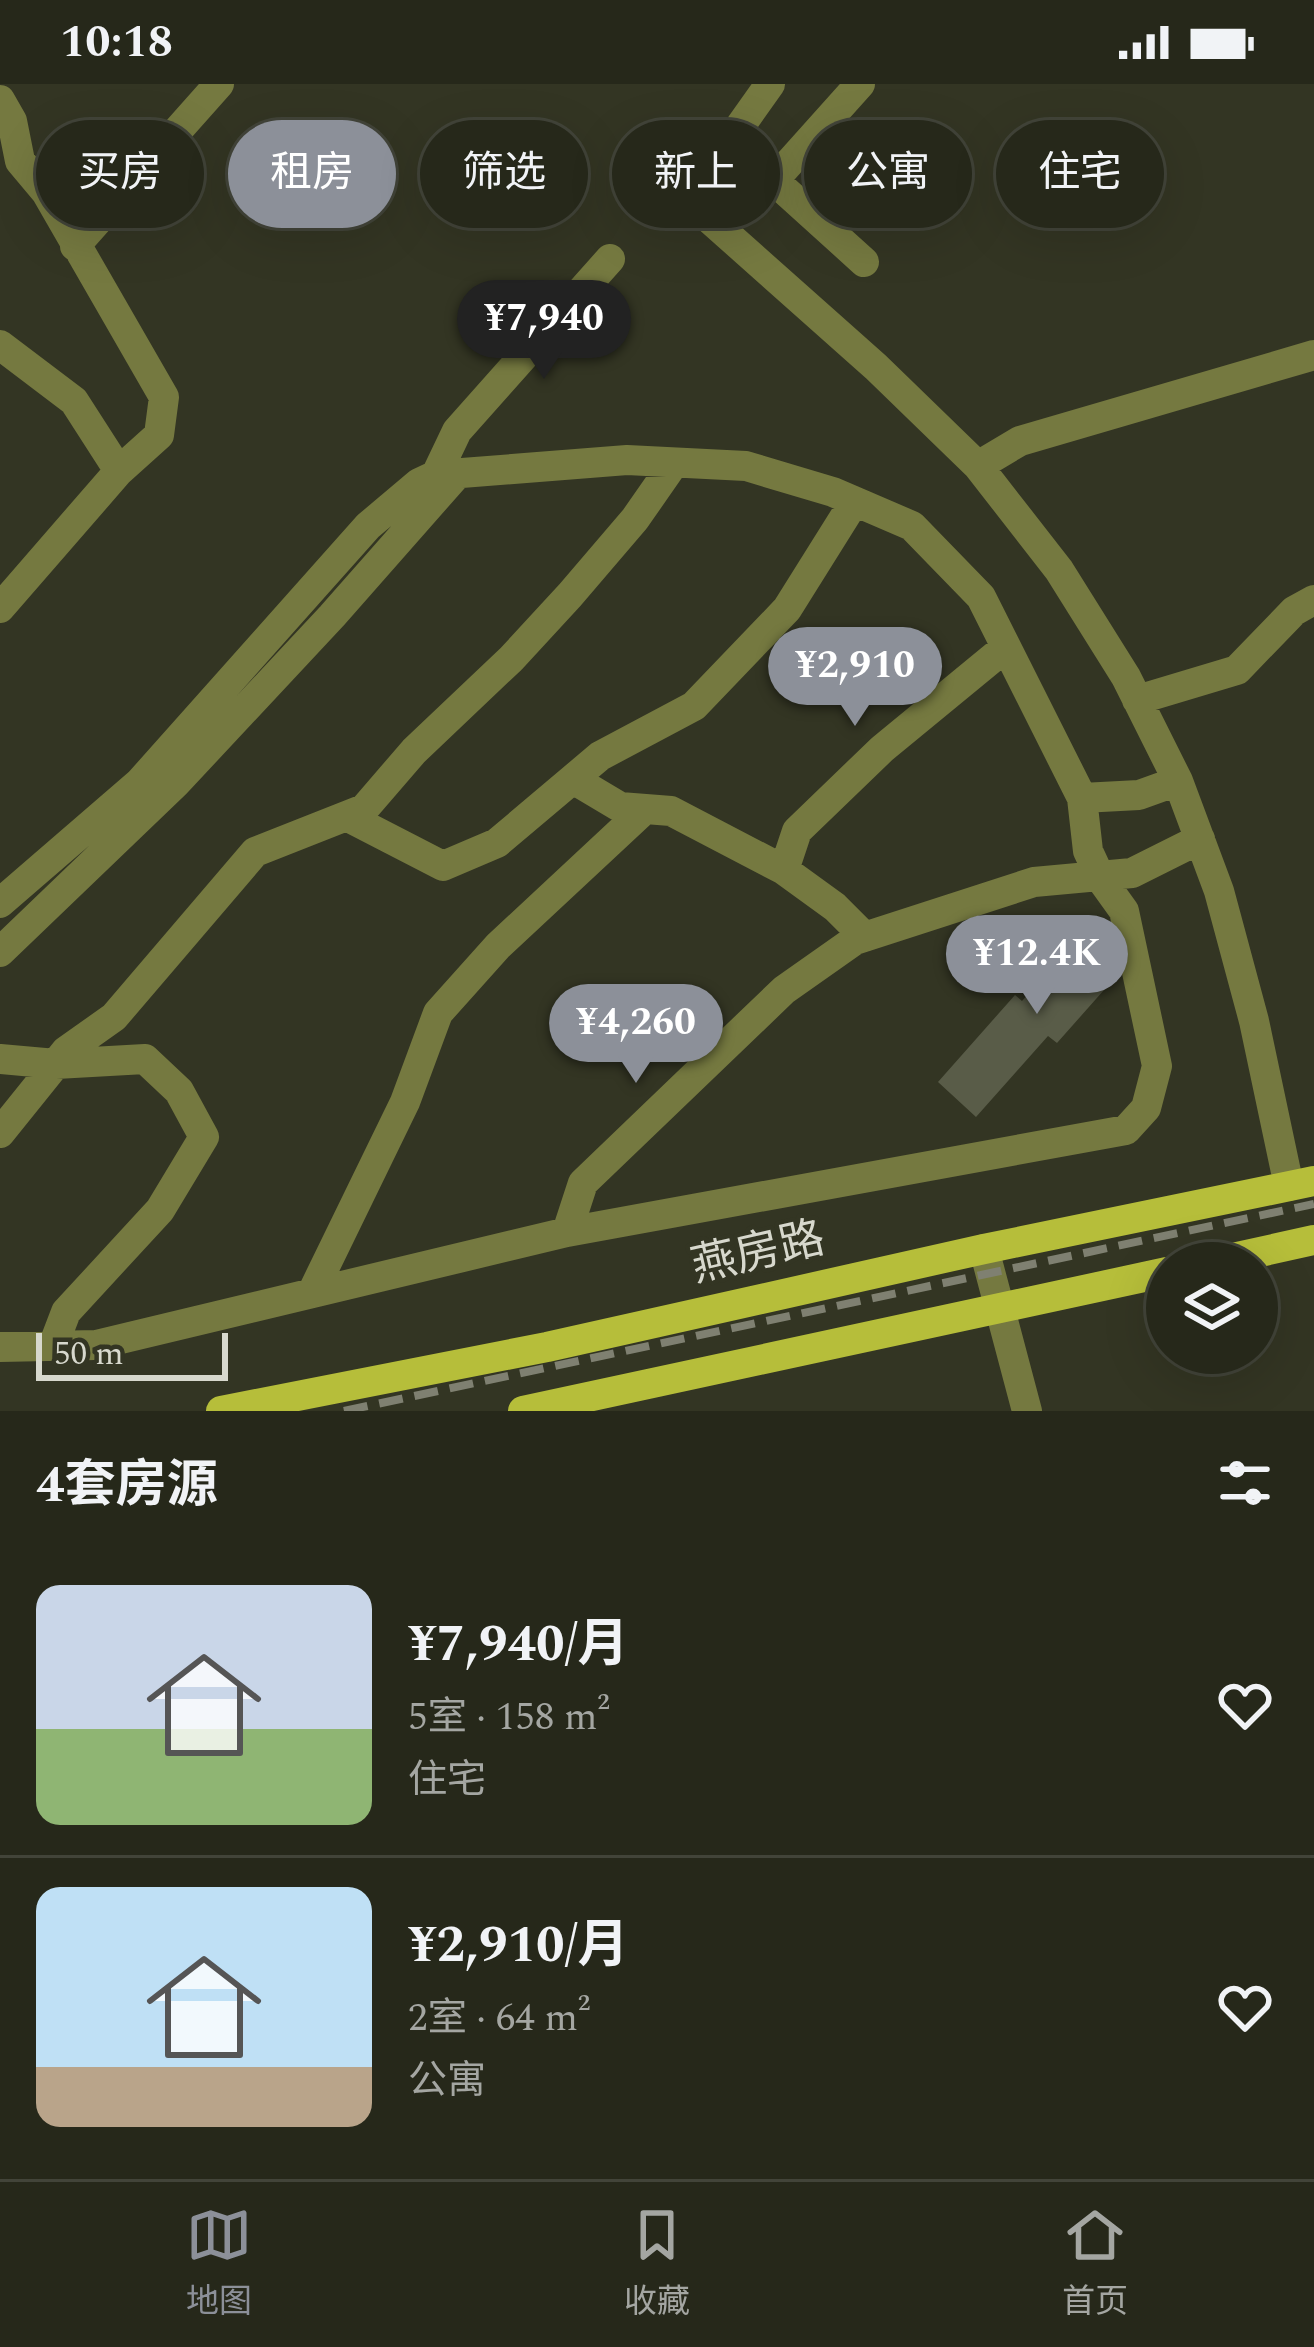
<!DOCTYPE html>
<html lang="zh">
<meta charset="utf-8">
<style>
body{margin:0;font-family:Spectral,"Noto Sans SC",serif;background:#323427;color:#f1f3f6;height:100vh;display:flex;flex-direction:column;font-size:45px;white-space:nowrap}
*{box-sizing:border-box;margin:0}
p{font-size:39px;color:#a4a6a2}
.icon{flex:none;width:66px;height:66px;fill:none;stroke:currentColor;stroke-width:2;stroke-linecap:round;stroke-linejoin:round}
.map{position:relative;height:1327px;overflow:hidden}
.drawer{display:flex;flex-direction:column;background:#26281a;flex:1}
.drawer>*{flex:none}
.banner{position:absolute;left:36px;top:36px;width:1242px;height:108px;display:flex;gap:24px}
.buttons{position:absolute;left:1146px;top:1158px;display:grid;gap:24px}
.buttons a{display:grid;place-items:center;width:132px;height:132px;border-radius:50%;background:#26281a;box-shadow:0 12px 48px #0002,0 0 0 3px #424439;font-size:60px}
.scale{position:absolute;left:36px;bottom:30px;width:192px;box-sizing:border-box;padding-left:12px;border:6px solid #d7d8cd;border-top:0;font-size:33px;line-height:42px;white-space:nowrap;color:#d7d8cd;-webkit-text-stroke:9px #333523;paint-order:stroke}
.price{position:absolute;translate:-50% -102px;padding:0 27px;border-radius:42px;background:#8c9099;color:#fff;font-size:39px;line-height:78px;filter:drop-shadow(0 3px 6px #0008)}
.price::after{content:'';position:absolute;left:50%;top:72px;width:36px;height:27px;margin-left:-18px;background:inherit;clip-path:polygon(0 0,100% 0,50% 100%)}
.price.on{background:#222;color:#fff}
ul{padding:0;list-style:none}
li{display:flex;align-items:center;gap:36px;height:300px;padding:0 36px}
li+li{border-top:3px solid #424439}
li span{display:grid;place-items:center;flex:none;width:336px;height:240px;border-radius:24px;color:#555}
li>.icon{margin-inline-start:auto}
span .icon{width:144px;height:144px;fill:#fffc;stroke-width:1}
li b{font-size:51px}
h2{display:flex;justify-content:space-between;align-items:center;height:144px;padding:0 36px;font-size:51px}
.tag{padding:0 42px;border-radius:54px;background:#26281a;box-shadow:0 12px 48px #0002,0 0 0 3px #424439;font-size:42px;line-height:108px}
.tag.on{background:#8c9099;color:#fff}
.status{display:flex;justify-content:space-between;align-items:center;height:84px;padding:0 60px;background:#26281a;direction:ltr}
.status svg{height:33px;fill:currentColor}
.dock{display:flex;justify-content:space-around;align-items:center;height:168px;border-top:3px solid #424439;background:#26281a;font-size:33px;color:#a4a6a2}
.dock a{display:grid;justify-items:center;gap:6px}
.dock .on{color:#8c9099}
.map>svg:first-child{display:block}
</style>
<div class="status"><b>10:18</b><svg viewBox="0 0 49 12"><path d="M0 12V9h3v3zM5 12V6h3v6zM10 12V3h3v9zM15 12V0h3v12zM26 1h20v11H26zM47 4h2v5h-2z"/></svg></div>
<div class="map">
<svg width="1314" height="1327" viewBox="0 0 1314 1327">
<rect width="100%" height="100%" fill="#333523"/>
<path fill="#595c48" d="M1094,835l41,36 -78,88 -9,-7 -72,81 -38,-35 77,-87 7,6z"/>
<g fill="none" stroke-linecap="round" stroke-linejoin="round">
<path stroke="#757940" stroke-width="30" d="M770,0l-29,41 8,33 115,104
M0,16l12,21 8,40 26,31 118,205 -5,38 -40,36 -119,137
M774,96l86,-96
M686,114l190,169 102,99 81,104 67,107 52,104 41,110 35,130 35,165
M75,162l144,-162
M0,261l74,56 45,70
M978,382l42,-25 294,-86
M436,391l21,-44 153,-172
M1137,616l100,-30 57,-59 20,-11
M573,695l47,28 51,4 113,59 51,37 30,30
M1082,714l57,-3 39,-14
M346,732l97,50 54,-23 103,-87 94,-50 93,-97 67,-107
M784,786l13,-39 85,-82 124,-102
M0,819l140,-121 228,-256 51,-43 17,-8 191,-15 119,6 87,26 79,34 69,71 101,201 6,53 13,28 23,32 33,155 -11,42 -20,22 -559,102 -471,113 -96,2
M0,868l175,-168 157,-168 126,-143
M0,975l56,5 89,-5 34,32 25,46 -44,73 -94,102 -13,34
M0,1049l66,-82 48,-34 141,-165 109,-43 50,-58 97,-92 59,-64 65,-76 39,-56
M567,1148l16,-49 201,-193 71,-50 179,-58 98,-9 68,-34
M984,1165l43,162
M312,1209l93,-191 33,-89 60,-67 147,-137"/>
<path stroke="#b6be3a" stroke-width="30" d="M1210,1179l104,-23
M221,1327l326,-64 437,-98 330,-68
M523,1327l644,-139"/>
<path stroke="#7f8071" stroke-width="8" stroke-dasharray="24 12" stroke-linecap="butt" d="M344,1327l970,-207"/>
</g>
<g text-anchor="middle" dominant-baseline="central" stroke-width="9" stroke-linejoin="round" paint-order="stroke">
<g font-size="45" fill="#d7d8cd" stroke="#333523">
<text transform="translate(758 1169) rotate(-13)">燕房路</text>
</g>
</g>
</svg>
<div class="buttons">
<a><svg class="icon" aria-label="layers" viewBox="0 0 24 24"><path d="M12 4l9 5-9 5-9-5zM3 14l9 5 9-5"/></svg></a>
</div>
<div class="scale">50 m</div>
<b class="price on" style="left:544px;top:298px">¥7,940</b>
<b class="price" style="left:855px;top:645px">¥2,910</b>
<b class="price" style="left:1037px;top:933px">¥12.4K</b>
<b class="price" style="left:636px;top:1002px">¥4,260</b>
<div class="banner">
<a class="tag">买房</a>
<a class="tag on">租房</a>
<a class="tag">筛选</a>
<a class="tag">新上</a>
<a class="tag">公寓</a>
<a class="tag">住宅</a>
</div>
</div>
<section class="drawer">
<h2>4套房源<svg class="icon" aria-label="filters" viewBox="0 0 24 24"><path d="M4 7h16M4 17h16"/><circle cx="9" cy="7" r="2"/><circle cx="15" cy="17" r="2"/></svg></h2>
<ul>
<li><span style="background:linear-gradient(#c9d6e8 60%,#8fb573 0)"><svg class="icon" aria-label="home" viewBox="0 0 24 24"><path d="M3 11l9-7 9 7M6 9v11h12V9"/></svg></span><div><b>¥7,940/月</b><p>5室 · 158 m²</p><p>住宅</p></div><svg class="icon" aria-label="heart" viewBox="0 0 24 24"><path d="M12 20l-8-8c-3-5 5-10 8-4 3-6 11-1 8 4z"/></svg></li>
<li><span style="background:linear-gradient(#bfe0f5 75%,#b9a48a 0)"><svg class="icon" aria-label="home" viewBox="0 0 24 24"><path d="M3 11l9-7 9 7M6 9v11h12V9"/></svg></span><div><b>¥2,910/月</b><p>2室 · 64 m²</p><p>公寓</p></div><svg class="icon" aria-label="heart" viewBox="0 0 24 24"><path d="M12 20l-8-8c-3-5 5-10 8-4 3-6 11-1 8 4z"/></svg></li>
</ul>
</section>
<nav class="dock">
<a class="on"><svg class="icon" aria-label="map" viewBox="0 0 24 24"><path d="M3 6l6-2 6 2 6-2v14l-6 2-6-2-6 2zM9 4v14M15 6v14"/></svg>地图</a>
<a><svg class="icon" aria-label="saved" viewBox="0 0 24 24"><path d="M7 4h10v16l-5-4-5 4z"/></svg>收藏</a>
<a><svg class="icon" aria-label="home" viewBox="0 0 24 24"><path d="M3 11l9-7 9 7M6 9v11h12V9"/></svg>首页</a>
</nav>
